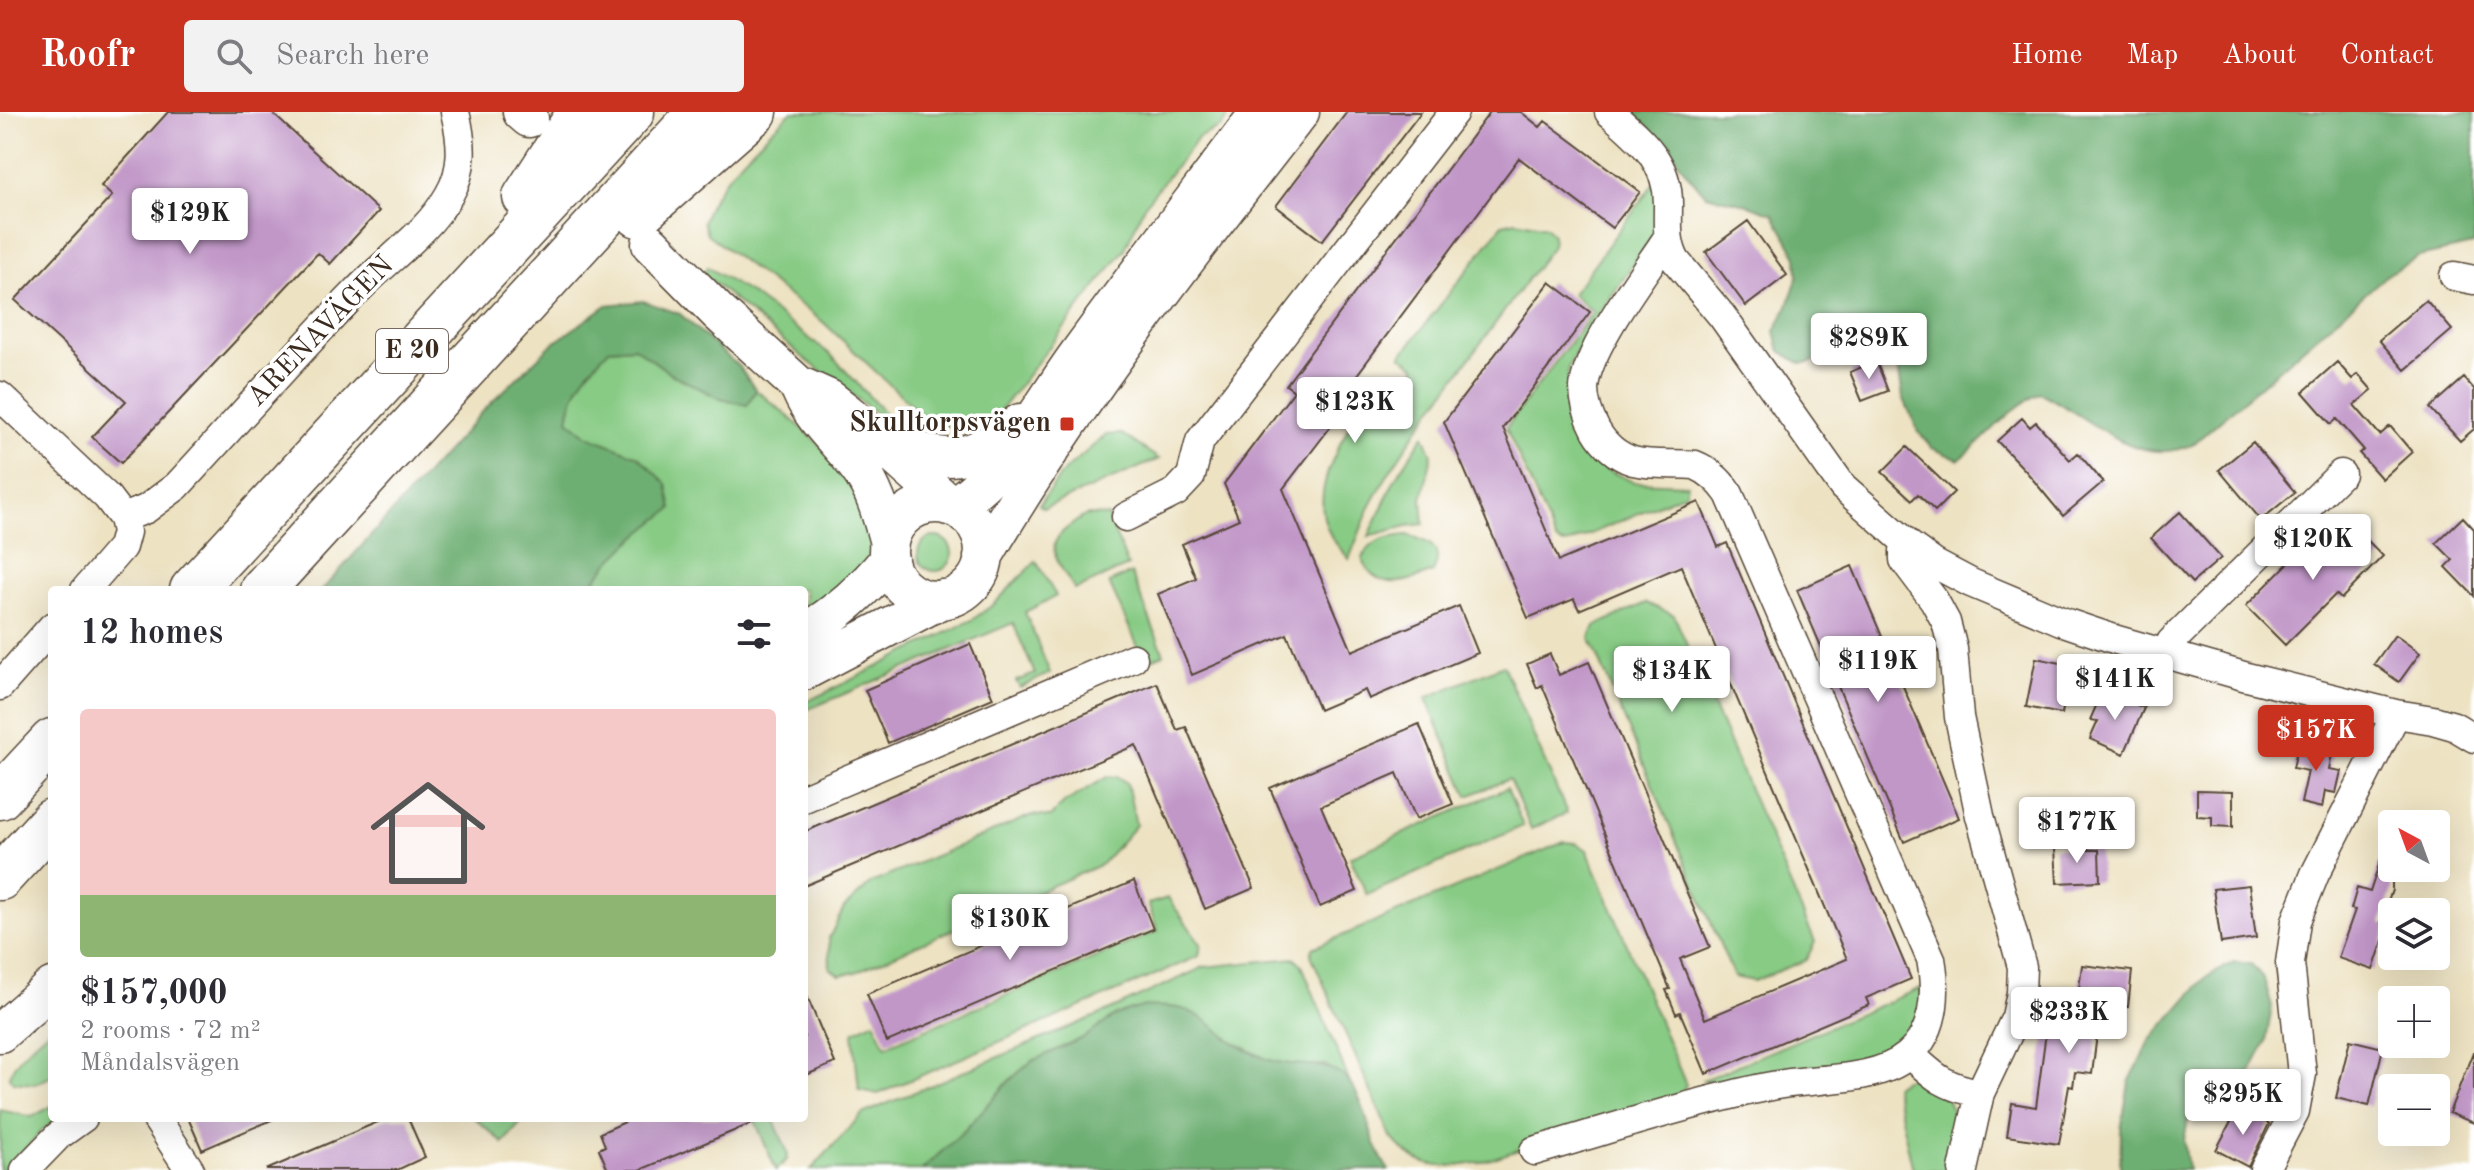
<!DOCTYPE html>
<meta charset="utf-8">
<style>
body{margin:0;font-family:"Old Standard TT",serif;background:#f2f2f3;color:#2b2b33;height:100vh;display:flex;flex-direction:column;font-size:30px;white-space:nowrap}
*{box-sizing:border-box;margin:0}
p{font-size:26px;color:#7c7c81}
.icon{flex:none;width:44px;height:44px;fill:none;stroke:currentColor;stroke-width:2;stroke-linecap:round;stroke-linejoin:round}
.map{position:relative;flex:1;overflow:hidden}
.panel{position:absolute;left:48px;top:474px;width:760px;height:536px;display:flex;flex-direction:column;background:#fff;border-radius:8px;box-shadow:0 8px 32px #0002}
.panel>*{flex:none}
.needle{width:52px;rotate:319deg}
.buttons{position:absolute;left:2378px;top:698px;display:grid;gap:16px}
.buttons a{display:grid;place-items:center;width:72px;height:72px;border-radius:8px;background:#fff;box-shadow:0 8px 32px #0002;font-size:40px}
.price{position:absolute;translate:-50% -68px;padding:0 18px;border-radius:8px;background:#fff;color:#222;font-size:26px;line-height:52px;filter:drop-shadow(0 2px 4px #0008)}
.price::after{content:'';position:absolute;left:50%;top:48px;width:24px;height:18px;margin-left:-12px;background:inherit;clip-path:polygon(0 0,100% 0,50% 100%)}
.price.active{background:#c8321e;color:#fff}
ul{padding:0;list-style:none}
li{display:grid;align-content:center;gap:16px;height:424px;padding:0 32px}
li span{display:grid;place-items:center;height:248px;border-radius:8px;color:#555}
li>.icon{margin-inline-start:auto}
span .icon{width:144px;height:144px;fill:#fffc;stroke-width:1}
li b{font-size:34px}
h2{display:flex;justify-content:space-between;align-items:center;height:96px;padding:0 32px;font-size:34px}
header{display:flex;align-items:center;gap:48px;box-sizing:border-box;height:112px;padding:0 40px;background:#c8321e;color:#fff}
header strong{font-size:38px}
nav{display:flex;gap:44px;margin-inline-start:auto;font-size:28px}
.search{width:560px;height:72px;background:#f2f2f3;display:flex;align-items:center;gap:20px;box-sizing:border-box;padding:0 28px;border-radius:8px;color:#7c7c81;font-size:30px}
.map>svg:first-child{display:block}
</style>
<header>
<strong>Roofr</strong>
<div class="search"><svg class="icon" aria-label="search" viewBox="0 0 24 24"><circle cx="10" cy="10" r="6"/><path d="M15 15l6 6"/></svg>Search here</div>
<nav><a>Home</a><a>Map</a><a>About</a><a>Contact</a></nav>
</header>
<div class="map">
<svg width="2474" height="1058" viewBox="0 0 2474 1058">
<rect width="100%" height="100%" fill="#fff"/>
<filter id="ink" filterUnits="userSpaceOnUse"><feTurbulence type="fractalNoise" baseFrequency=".0125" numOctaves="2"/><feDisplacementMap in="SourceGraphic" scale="16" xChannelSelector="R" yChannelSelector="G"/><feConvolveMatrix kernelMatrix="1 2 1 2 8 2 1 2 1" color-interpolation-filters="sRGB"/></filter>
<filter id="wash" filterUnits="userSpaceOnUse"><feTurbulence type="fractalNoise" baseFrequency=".006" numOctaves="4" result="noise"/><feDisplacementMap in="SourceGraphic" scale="32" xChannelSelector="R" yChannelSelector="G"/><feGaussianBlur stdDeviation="1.8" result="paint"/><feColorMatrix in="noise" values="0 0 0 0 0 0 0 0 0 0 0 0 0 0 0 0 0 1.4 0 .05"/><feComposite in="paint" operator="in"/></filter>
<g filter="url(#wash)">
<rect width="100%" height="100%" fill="#ede2c2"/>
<path fill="#87cb84" stroke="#617a51" stroke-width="2" d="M791,0h440l-10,15 -22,10 -55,69 -19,43 -127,164 -30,19 -14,-3 -31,-13 -100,-94 -116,-88 -4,-13c15,-45 55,-77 88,-109z
M1656,68l3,47 -69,100 -22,41v36l6,24 14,23 19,19 27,12 53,2 -2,9 -115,50 -8,1 -6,-3 -50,-113 87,-116 -21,-18z
M1516,109l30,6 7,8 -1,11 -132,180 -32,48 -19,35 -20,50c-6,-8 -15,-16 -19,-25 -24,-44 14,-95 33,-134l17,14 37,-47 -16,-11 102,-132z
M707,155l44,27 80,61 73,79 -99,-75 -102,-85z
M634,235l39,28 74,30 9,-15c42,34 144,111 110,174 -7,12 -49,40 -62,51v-25h-216c21,-33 53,-58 84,-82l-34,-52 -50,-20 -20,-16c5,-34 18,-47 41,-71z
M1122,322l37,25 -115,49 -5,-3 25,-34 42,-36z
M1424,323l8,20 -10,44 2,25 -17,2 -38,10 26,-57z
M1086,403l22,1 20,50 -53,24c-25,-40 -34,-47 11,-75z
M1407,423c21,6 38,12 26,37 -27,11 -58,21 -71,-14 11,-19 24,-21 45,-23z
M918 442a17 17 0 1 1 34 0a17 17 0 1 1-34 0Z
M1036,449l20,35 -31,16 25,61 -30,15 -4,-7 19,-7 -22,-51 -209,88v-8l168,-83 22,-16z
M1131,461l33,81 -19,8 -36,-79z
M1646,491l28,12 141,327 -9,18 -52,21 -20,-4 -144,-339 5,-12z
M1503,553l64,148 -36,16 -22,-50 -41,17 -42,-98z
M1107,665h11l9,6 9,42 -34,39 -246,108 -17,3 -9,-7 -1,-30 15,-30 27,-25 161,-68 18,2 14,-14z
M1507,676l16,38 -156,69 -17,-38z
M1564,730l12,1 11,7 99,235 -5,8 -12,7 -187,62c-41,8 -64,8 -91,-25l-80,-182 2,-7z
M1168,786l33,46 -2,12 -321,138 -19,-4 -6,-58 21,-11 12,25 272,-115 -10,-27z
M1295,846l7,7 47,116 -24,-16h-34l-23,-5 -36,-19 -31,-24 -85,-2 -31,22 -53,24 -22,19 -44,49 -44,41h-111l51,-56 244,-102 98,-45z
M1921,876c0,8 0,17 -2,24 -6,20 -28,40 -46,49 -14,6 -50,4 -67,6 -32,4 -71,24 -103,13z
M52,915v49l-17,8 -22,-2 -4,-5c6,-19 28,-37 43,-50z
M1915,965l30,17 10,23 5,26 -6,27h-41l-19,-84 10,-7z
M52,994v12h7l-15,11 -39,41h-5v-60l32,7z
M475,1006h50l-22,25z
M754,1006h19l15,35 -1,7 -11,10z"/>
<path fill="#6daf72" stroke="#546c48" stroke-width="2" d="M1632,0h842v133l-56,12 -29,16 -197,172c-8,2 -16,6 -25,6 -46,3 -87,-40 -127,-58 -33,16 -52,45 -81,67l-27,-12 -14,-17 -15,-34 -6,-36 -25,-32 -18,5 -31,24 -21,6 -22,-13 -5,-20 13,-25 10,-31 -1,-18 -24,-43 -27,-10 -40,-9 -19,-21 -14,-21z
M643,189l37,13 59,53 17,23 -9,15 -30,-8 -44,-22 -39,-28 -25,2c-22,23 -37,39 -41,71l20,16 50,20 29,28 5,25c-31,23 -63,48 -84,81h-266l164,-182 65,-63 56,-40z
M2234,850l17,2 13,15 8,27 -6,36 -15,30 -41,22 -22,26 -4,19 4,31h-68l1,-40 8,-48 21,-41 55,-63z
M1145,894c12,1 26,0 37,3 18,4 33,19 47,30 11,8 26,16 38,20 28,11 59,-2 81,22 19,20 21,63 41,89h-467l44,-41 44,-49 22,-19 53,-24 31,-22z"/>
<g id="blocks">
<path fill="#c197c8" d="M168,0h103l108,99 -49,53 -12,-11 -197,210 -29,-26 34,-36 -111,-101 97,-104 -11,-10z
M1347,0h74l-99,129 -46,-35z
M1490,0h31l19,15 5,-6 95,71 -28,36 -93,-70 -192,257 8,6 -52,68 69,162 107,-45 19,47 -109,46 -4,-9 -46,20 -32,-76 -95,41 -34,-81 38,-16 -14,-34 57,-25 -15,-35 70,-93 -8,-6z
M1748,109l39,54 -41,31 -40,-54z
M1550,170l40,30 -87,116 56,133 140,-59 19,45 9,-4 184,436 -45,19 3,7 -163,69 -26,-62 -4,2 -10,-24 4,-1 -128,-304 -5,3 -10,-24 23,-10 9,21 30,-13 121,285 -30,12 25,60 142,-60 -166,-393 -102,44 -5,-11 -46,19 -84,-196z
M2426,188l26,30 -47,40 -26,-30z
M1876,249l12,30 -26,10 -12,-29z
M2337,250l15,17 6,-5 14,16 -18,15 26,30 10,-9 22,26 -30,27 -23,-26 5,-3 -27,-31 -6,5 -28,-32z
M2464,266l10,11v40l-14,12 -30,-33z
M2022,306l8,9 6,-5 34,38 8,-7 25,29 -40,34 -38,-46 -28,-29z
M2253,330l42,50 -34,28 -42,-50z
M1907,335l47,45 -19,19 -17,-17 -6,6 -30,-28z
M2180,400l41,46 -29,25 -41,-45z
M2463,405l11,12v67l-28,-29 7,-7 -17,-17z
M2328,411l22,21 10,-11 23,23 -42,43 -5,-5 -51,51 -39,-39z
M1852,454l107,252 -55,24 -107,-252z
M2395,523l25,18 -21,29 -25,-18z
M970,532l23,54 -105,45 -23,-53z
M2036,546l35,7 -9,49 -36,-7z
M1157,571l20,47 9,-3 68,161 -49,21 -69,-164 -332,141v-54z
M2103,578l41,18 -20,46 -34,-15 8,-18 -8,-1z
M1419,612l34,80 -37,15 -19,-46 -76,33 36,85 -37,16 -50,-119z
M2299,629l34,8 -4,20 12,2 -5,22 -11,-2 -3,17 -21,-5 7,-32 -15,-3z
M2197,678l36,1v36l-21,-1v-9l-15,-1z
M2388,725l4,1v52l-11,33 7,3 -15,44 -35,-12 17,-48 -4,-1 6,-21 13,4z
M2088,734v4h11l1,31 -43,2 -2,-35z
M1134,769l19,48 -266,113 -20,-48z
M2249,773l7,53 -35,5 -8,-54z
M2082,853l50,6 -4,36 -27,-4 -9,71 -17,-2 -2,15 -4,-1 -10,58 -52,-8 5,-33 24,4 10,-75 27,3z
M804,877l31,74 -31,13z
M2350,928l33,8 -14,58 -33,-8z
M2473,940h1v71l-25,-10z
M2239,995l30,17 -21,43 -32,-17z
M188,1006h88l-74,32z
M387,1006h21l17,39 -28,13h-131z
M634,1006h131l-125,52h-32l-9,-21 6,-3 -5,-13z"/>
</g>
</g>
<g filter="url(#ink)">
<use href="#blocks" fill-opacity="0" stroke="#564637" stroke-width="2"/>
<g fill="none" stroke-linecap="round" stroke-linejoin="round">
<g stroke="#564637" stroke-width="31">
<path id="street" d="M1609,0c30,26 60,49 59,93 0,20 -2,38 8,56l46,55 121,171 66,58 26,19 36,19 90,38 56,19 130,37 149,37 37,6 21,6 20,12
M2454,164l20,4
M0,284l107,101 16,21 3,14 -4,15 -37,43
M1126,405l50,-25 15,-16 9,-35 254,-329
M123,406l23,-9 31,-23c60,-65 118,-131 179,-194 30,-32 71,-58 93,-97 16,-27 13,-55 6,-83
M1909,433l-5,6v9l30,40 12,22 7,27 6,68 21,99 42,151 -1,26 -5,24 -36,76 -17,77
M2166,543l5,-13 170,-168
M0,574l52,-59
M804,686l329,-140
M1910,942c25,24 36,33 70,39
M156,1006l34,52
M1534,1039c63,-18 126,-39 189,-54 20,-5 40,-10 60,-13 38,-6 94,-3 124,-28 29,-24 30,-63 24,-97l-202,-465c-9,-13 -19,-23 -34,-29 -20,-2 -42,1 -62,-4 -16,-5 -29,-17 -37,-31 -7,-13 -12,-27 -12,-42 3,-41 60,-114 84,-151
M25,1058l33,-34 25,-18
M2264,1058l31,-59 7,-37 -12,-111 6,-42 19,-47 81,-160"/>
</g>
<g stroke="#564637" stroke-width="41">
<path id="secondary" d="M522,0l7,6
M651,132l67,68 80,73 31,14 18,14 94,84 7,9
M801,279c12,29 38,50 57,76 17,22 24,50 31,76
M889,323c56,35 80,26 131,-12
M888 440a48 48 0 1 1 96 0a48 48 0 1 1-96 0Z
M952,395c58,-36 88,-101 128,-155 59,-81 120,-160 180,-240
M983,445c92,-156 205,-302 317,-445
M804,521c34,-20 61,-44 85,-74
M804,559l138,-72
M0,921l52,-46"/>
</g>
<g stroke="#564637" stroke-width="47">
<path id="highway" d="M525,85l55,-85
M638,103l117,-103
M192,478l440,-478
M262,478l438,-478
M0,685l52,-56
M0,766l52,-57"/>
</g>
<use href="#street" stroke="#fff" stroke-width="28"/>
<use href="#secondary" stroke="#fff" stroke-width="38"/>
<use href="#highway" stroke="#fff" stroke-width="44"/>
</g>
</g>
<rect fill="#c8321e" stroke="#fff" stroke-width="3" x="1059" y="304" width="16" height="16" rx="4"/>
<g text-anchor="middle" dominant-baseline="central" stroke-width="7" stroke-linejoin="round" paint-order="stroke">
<rect fill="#fff" stroke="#766a62" stroke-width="2" x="376" y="217" width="72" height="44" rx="6"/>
<g font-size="26" font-weight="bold" fill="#3b2a1e">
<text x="412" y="239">E 20</text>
</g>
<g font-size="28" fill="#3b2a1e" stroke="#fff">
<text transform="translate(321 220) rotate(-46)">ARENAVÄGEN</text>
</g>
<g font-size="28" font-weight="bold" fill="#3b2a1e" stroke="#fff" text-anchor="end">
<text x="1051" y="312">Skulltorpsvägen</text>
</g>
</g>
</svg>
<div class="buttons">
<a><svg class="needle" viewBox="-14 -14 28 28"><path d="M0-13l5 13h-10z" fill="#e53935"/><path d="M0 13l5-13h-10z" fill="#7c7c81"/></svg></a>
<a><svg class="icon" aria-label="layers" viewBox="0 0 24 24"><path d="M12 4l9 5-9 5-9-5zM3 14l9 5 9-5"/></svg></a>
<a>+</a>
<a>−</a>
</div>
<b class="price" style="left:190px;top:144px">$129K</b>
<b class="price" style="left:1869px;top:269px">$289K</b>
<b class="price" style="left:1355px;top:333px">$123K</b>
<b class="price" style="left:2313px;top:470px">$120K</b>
<b class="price" style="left:1878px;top:592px">$119K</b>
<b class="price" style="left:1672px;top:602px">$134K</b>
<b class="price" style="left:2115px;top:610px">$141K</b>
<b class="price active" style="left:2316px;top:661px">$157K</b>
<b class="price" style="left:2077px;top:753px">$177K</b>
<b class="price" style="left:1010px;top:850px">$130K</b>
<b class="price" style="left:2069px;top:943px">$233K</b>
<b class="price" style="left:2243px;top:1025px">$295K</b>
<section class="panel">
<h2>12 homes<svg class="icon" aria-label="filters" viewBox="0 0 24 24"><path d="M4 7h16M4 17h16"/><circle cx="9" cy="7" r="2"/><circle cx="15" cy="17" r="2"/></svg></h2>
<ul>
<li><span style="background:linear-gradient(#f6c9c9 75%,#8fb573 0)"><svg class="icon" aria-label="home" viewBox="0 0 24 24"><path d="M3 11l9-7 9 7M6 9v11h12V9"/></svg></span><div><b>$157,000</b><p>2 rooms · 72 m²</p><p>Måndalsvägen</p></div></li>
</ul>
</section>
</div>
